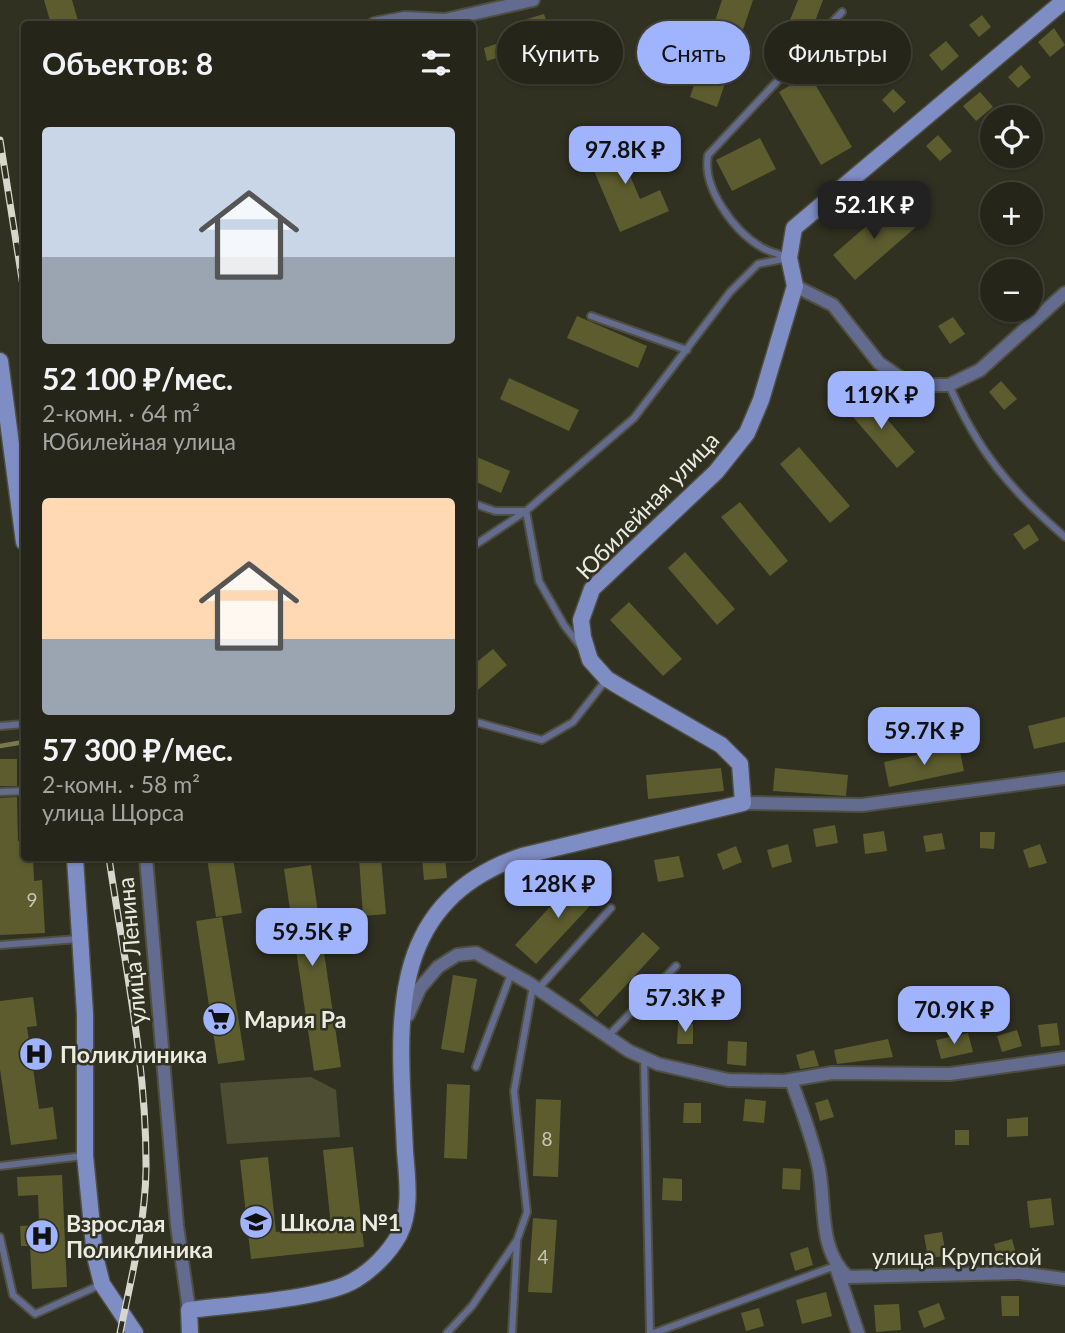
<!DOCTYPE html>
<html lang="ru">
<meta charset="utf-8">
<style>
body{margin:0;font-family:Lato,sans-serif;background:#313127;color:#f1f3f6;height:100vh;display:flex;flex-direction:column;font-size:26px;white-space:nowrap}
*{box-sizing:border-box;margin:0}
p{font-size:23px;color:#a3a5a2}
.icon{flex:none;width:38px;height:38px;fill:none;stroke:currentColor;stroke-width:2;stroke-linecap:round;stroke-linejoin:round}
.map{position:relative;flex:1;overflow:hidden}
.sheet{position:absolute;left:21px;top:21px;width:455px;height:840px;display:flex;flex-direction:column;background:#25251a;border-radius:7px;box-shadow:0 2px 5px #0004,0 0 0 2px #424239}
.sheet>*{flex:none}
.banner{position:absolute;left:497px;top:21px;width:462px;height:63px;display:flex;gap:14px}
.buttons{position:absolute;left:980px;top:105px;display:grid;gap:14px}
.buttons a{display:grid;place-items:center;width:63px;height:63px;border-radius:50%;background:#25251a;box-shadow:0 2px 5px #0004,0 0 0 2px #424239;font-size:35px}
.price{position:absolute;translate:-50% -60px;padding:0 16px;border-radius:14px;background:#a0b3fd;color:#111;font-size:23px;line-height:46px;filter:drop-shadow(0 2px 4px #0008)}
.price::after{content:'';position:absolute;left:50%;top:42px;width:21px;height:16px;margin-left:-10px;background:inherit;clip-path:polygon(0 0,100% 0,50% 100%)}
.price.selected{background:#222;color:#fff}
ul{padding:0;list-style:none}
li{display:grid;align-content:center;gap:14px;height:371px;padding:0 21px}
li span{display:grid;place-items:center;height:217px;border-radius:7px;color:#555}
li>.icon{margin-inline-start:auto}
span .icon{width:126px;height:126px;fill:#fffc;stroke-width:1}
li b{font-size:30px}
h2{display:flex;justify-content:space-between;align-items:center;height:84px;padding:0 21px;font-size:30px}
.chip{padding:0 24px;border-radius:32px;background:#25251a;box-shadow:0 2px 5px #0004,0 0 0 2px #424239;font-size:24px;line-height:63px}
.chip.selected{background:#a0b3fd;color:#111}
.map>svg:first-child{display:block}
</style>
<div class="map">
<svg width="1065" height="1333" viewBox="0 0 1065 1333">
<rect width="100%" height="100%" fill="#313122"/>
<path fill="#4d4d33" d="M311,1077l25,13 4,47 -113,7 -7,-61z"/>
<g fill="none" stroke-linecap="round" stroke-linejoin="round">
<path stroke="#78794b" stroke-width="4.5" d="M0,746l24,-4"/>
</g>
<path fill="#5c5c2f" d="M44,0h28l7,24h-28z
M722,0h31l-36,107 -27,-10z
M798,0h25l-11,29 -22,-9z
M544,14l4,12 -17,5 -4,-12z
M982,15l9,12 -12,10 -10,-12z
M1054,28l11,17 -15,12 -12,-15z
M946,41l13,15 -17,15 -13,-16z
M502,42l4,13 -19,6 -3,-13z
M1021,65l10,12 -13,11 -10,-11z
M809,74l43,73 -31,18 -42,-73z
M893,89l13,13 -12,11 -12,-13z
M980,92l13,15 -17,14 -13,-15z
M938,135l14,16 -12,10 -14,-15z
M636,137l9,21 -19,8 14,33 20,-9 9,21 -49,21 -32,-75z
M760,138l16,31 -44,22 -16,-31z
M894,202l22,25 -61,53 -22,-25z
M992,287v30l-14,-19z
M577,316l70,30 -9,22 -71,-30z
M953,317l12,17 -15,10 -12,-18z
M509,378l70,32 -10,21 -69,-32z
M1001,381l16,18 -13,11 -15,-18z
M866,394l49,58 -18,16 -50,-58z
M799,447l51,59 -20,17 -50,-59z
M472,455l38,16 -9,22 -29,-13z
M740,502l48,59 -18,15 -49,-59z
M1029,524l10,16 -15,10 -11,-16z
M685,552l50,57 -18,16 -49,-57z
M629,602l53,57 -19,17 -53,-56z
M493,649l14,16 -35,30v-41l6,7z
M1065,717v25l-31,7 -6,-23z
M959,746l5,25 -75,16 -5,-25z
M0,759h17v27h-17z
M721,768l3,23 -76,8 -2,-24z
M775,768l73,7 -2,21 -73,-5z
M17,797l1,44h6v17h9l1,23 8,-1 3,53 -45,2v-137z
M835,825l3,18 -22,4 -3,-18z
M884,831l3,20 -22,3 -2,-20z
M980,832h15l-1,17 -14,-1z
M942,833l3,16 -19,3 -3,-16z
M788,844l4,18 -20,6 -5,-18z
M1040,844l7,19 -18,5 -6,-18z
M736,846l6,16 -19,8 -6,-16z
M679,856l5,21 -26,5 -4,-22z
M207,858h26l9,55 -26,4z
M359,858h22l5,56 -23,2z
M422,858h23l2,20 -23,2z
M311,865l30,202 -27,4 -30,-202z
M579,875l21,20 -64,69 -21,-19z
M222,917l23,143 -27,4 -22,-143z
M643,932l17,16 -63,69 -18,-17z
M453,975l24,4 -13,74 -23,-4z
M33,997l4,29 -10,1 12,82 14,-2 4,32 -46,6 -11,-76v-68z
M678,1023l15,1v20h-16z
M1057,1023l3,22 -19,2 -3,-22z
M1017,1030l5,16 -20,6 -5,-16z
M968,1033l5,19 -32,7 -5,-19z
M888,1039l5,18 -56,7 -3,-14z
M728,1041l19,1 -1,24 -19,-2z
M814,1050l5,16 -19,3 -4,-14z
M447,1084l23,1 -3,74 -23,-1z
M536,1099l25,1 -3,77 -25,-1z
M745,1099l21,2 -2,22 -21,-2z
M828,1099l6,18 -14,4 -5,-18z
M684,1103h17v20h-18z
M1028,1117v19l-21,1v-18z
M955,1130h14v15h-14z
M353,1147l11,100 -113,12 -11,-99 28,-3 8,75 55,-6 -8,-76z
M783,1168l18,1 -1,21 -18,-1z
M62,1175l5,112 -35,2 -2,-43h-9l-1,-20 19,-1 -1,-30 -20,1 -1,-19z
M663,1178l19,1v22l-20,-1z
M1051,1198l3,27 -24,3 -3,-27z
M533,1218l24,2 -5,73 -24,-1z
M942,1232l4,24 -18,2 -4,-23z
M1012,1239l5,18 -18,6 -5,-19z
M808,1247l5,18 -18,6 -5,-18z
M826,1292l6,24 -30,8 -6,-24z
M1001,1296h18v20h-17z
M939,1303l6,16 -21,9 -6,-17z
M899,1304l2,26 -25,2 -2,-27z
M759,1308l5,18 -18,5 -5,-18z"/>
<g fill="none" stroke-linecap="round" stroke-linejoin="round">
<g stroke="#4f4f41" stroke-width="10">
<path id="lane" d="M787,257c-8,-3 -18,-5 -26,-10 -27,-16 -59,-59 -53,-92l134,-143
M591,316l96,34
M949,385c29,66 61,105 116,152
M472,503l23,8h31l13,70 25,44 17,22
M472,547l54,-36 108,-93 96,-126 28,-28 30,-6
M472,721l70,19 31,-18 33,-42
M0,726l24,-2
M0,792l24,-1v40
M0,945l78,-6
M538,989l73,-81
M608,1036l68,-70
M644,1058l6,275
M476,1067l35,-93
M0,1166l83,-10
M0,1237l13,58 22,19 65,-29
M447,1333l25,-27 45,-66 10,-28 -13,-121 19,-105
M512,1333l5,-91
M654,1333l181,-67"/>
</g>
<g stroke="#4f4f41" stroke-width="16">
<path id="street" d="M374,24l31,-6 40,2 88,-20
M795,286l38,19 46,58 32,22h38l31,-15 85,-77
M743,803l119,2 203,-27
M146,858l31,367 12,85
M408,1015l12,-27 18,-21 19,-12 19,-2 53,30 100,68 29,13 70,16 56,1 48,-8 118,1 115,-16
M791,1080c10,29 22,58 28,89 7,37 -1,81 29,108l172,-4 45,6
M836,1267l22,66"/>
</g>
<g stroke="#4f4f41" stroke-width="19">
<path id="secondary" d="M0,361l24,181
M75,858l10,156v142l10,100 7,28 33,49
M190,1333l-1,-23c39,-5 136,-11 166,-30 17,-10 34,-27 44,-45 13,-25 8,-57 6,-84 -5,-121 -25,-246 117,-295l221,-53 -3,-39 -19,-19 -99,-57 -15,-9 -17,-19 -7,-23 -2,-17 11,-31 124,-117 31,-39 14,-33 34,-114 -6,-28 5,-30 271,-228"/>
</g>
<use href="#lane" stroke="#636c8f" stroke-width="6"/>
<use href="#street" stroke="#636c8f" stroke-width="12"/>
<use href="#secondary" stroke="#7f8dc5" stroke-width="16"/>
<g stroke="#d7d7cd" stroke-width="7">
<path id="rail" d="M0,140l24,152
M109,858c15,103 38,207 37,312 -1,55 -15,109 -26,163"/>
</g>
<use href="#rail" stroke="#313122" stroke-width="4.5" stroke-dasharray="13" stroke-linecap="butt"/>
</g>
<defs>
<g id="supermarket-disc" transform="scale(1.75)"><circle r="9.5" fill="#a0b3fd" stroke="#313122"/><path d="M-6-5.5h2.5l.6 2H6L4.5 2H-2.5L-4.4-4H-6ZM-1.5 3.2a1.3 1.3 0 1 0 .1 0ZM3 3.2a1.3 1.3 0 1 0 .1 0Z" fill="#111"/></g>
<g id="hospital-disc" transform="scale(1.75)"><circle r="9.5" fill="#a0b3fd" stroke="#313122"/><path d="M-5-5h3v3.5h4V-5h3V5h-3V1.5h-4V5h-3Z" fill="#111"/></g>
<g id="school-disc" transform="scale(1.75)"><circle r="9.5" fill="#a0b3fd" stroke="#313122"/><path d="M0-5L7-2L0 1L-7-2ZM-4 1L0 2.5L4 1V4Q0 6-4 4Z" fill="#111"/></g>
</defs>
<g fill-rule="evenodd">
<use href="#supermarket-disc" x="219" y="1019"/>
<use href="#hospital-disc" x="36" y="1054"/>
<use href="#school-disc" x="256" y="1222"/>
<use href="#hospital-disc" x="42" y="1236"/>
</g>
<g text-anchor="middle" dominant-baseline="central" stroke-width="5" stroke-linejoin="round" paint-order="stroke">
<g font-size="19" fill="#c6c7b4">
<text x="32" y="899">9</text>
<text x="547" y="1138">8</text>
<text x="543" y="1256">4</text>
</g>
<g font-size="23" fill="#eaebe1" stroke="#313122">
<text transform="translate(647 505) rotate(-46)">Юбилейная улица</text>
<text transform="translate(131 951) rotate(-95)">улица Ленина</text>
<text x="957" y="1256">улица Крупской</text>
</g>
<g font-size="23" font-weight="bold" fill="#eaebe1" stroke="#313122" text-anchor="start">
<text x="244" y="1019">Мария Ра</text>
<text x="60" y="1054">Поликлиника</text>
<text x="280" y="1222">Школа №1</text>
<text x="66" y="1223">Взрослая<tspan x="66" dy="26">Поликлиника</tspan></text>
</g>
</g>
</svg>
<div class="buttons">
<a><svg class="icon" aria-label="locate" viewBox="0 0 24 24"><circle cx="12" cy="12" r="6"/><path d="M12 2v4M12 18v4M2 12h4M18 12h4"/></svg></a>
<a>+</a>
<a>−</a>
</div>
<b class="price" style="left:625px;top:186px">97.8K ₽</b>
<b class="price selected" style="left:874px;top:241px">52.1K ₽</b>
<b class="price" style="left:881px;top:431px">119K ₽</b>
<b class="price" style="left:924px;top:767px">59.7K ₽</b>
<b class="price" style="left:558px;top:920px">128K ₽</b>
<b class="price" style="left:312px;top:968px">59.5K ₽</b>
<b class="price" style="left:685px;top:1034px">57.3K ₽</b>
<b class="price" style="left:954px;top:1046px">70.9K ₽</b>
<div class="banner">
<a class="chip">Купить</a>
<a class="chip selected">Снять</a>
<a class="chip">Фильтры</a>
</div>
<section class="sheet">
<h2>Объектов: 8<svg class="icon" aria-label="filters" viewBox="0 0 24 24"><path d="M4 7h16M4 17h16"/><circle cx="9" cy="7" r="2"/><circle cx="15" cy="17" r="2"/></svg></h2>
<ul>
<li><span style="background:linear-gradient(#c9d6e8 60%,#9aa5b1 0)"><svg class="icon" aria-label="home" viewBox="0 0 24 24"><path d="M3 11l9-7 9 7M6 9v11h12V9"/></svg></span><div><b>52 100 ₽/мес.</b><p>2-комн. · 64 m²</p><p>Юбилейная улица</p></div></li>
<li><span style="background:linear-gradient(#ffd9b3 65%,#9aa5b1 0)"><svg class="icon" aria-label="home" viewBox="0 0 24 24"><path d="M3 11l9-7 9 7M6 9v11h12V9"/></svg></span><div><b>57 300 ₽/мес.</b><p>2-комн. · 58 m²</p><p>улица Щорса</p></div></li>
</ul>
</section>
</div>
